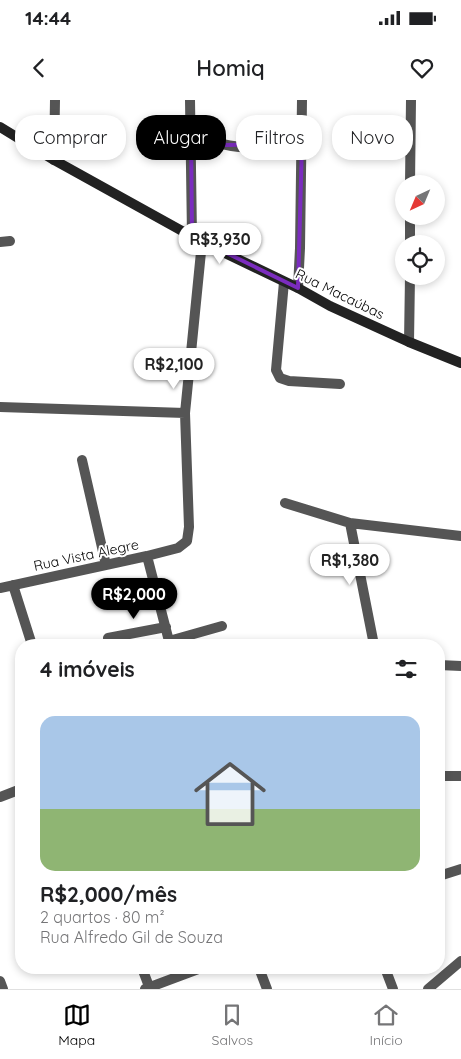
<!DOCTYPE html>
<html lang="pt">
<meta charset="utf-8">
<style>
body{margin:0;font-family:Quicksand,sans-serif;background:#f6f6f6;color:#202124;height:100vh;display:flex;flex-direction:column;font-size:19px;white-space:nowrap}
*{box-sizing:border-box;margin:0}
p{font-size:16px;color:#757577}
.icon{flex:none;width:28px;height:28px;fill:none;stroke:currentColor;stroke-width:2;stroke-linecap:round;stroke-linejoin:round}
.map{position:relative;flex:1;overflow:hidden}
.sheet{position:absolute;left:15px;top:539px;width:430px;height:335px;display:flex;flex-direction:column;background:#fff;border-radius:20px;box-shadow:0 2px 8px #0003}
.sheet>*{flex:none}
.hud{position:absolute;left:15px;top:15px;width:431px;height:45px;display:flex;gap:10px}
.needle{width:32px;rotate:224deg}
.tools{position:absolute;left:395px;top:75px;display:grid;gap:10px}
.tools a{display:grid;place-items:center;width:50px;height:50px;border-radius:50%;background:#fff;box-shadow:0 2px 8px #0003;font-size:25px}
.price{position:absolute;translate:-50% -42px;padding:0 11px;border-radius:18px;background:#fff;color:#222;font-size:16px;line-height:32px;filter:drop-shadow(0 1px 2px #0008)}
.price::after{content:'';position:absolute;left:50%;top:30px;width:15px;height:11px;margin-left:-8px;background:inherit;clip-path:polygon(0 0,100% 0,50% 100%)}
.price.active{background:#000;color:#fff}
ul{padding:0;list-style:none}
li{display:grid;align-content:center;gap:10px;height:265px;padding:0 25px}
li span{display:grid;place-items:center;height:155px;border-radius:15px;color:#555}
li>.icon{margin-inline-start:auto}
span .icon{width:90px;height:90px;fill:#fffc;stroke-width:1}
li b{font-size:21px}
h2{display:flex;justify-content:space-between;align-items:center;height:60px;padding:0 25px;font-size:21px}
.pill{padding:0 18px;border-radius:20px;background:#fff;box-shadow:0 2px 8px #0003;font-size:18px;line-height:45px}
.pill.active{background:#000;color:#fff}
.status{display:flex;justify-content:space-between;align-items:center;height:35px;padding:0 25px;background:#fff;direction:ltr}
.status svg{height:14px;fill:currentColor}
header{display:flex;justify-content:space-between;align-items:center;height:65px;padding:0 25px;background:#fff;font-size:22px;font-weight:600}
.tab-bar{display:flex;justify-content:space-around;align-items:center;height:70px;border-top:1px solid #e0e0e0;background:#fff;font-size:14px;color:#757577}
.tab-bar a{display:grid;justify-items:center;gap:2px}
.tab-bar .active{color:#000}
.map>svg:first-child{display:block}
</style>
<div class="status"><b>14:44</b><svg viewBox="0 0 49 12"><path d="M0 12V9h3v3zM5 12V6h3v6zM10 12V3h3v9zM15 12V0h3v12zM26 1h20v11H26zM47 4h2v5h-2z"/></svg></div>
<header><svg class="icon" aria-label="back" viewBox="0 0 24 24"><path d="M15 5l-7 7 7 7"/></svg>Homiq<svg class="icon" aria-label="heart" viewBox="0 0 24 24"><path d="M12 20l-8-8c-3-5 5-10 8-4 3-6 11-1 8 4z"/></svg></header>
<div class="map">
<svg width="461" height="889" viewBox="0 0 461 889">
<rect width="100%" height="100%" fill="#fff"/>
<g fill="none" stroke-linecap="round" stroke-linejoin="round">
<path stroke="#555" stroke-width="10" d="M190,0l2,136
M191,26c7,5 14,12 22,15 28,11 60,5 89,3
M54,60l1,-60
M410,84l1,-84
M0,142l10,-1
M410,144v-28
M284,182l-8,88 4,8 9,3 51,3
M298,188l2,-40 2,-148
M409,242l1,-66
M0,307l185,6
M82,360l24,105
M285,403l65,20 111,13
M350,423l24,122
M147,456l23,89
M13,485l19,60
M0,488l147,-32 31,-8 9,-7 2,-14 -4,-114 17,-171
M108,538l58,-11
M169,541l53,-15
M439,565l22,1
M439,676h22
M0,697l21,-8
M439,776l22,-7
M142,868l8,21
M259,868l8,21
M385,868l8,21
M0,881l3,8
M145,889l56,-21
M428,889l33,-28"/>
<path stroke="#222" stroke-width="10" d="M0,27l54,33 148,82 96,46 32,18 79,36 52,21"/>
</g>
<path fill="none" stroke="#7b2cbf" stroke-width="4" stroke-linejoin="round" d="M191,26l35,19 76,-1 -4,144 -106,-52z"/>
<g text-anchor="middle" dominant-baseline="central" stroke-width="4" stroke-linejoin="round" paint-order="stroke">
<g font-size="14" fill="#000" stroke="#fff">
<text transform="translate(340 194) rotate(26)">Rua Macaúbas</text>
<text transform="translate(86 455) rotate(-12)">Rua Vista Alegre</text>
</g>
</g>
</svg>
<div class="tools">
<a><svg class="needle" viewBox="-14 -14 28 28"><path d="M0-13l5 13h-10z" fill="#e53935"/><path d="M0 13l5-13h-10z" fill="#757577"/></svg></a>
<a><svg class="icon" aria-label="locate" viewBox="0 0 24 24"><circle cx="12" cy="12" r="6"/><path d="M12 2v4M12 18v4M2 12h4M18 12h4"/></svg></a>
</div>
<b class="price" style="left:220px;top:165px">R$3,930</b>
<b class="price" style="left:174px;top:290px">R$2,100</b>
<b class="price" style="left:350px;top:486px">R$1,380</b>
<b class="price active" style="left:134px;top:520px">R$2,000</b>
<div class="hud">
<a class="pill">Comprar</a>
<a class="pill active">Alugar</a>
<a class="pill">Filtros</a>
<a class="pill">Novo</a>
</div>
<section class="sheet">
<h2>4 imóveis<svg class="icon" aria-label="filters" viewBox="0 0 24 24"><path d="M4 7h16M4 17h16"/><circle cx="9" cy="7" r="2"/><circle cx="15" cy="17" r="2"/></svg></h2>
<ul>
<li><span style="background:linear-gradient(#a9c7e8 60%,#8fb573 0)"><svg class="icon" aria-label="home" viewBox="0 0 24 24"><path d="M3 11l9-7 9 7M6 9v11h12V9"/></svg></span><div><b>R$2,000/mês</b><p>2 quartos · 80 m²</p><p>Rua Alfredo Gil de Souza</p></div></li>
</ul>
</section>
</div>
<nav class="tab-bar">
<a class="active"><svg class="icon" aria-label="map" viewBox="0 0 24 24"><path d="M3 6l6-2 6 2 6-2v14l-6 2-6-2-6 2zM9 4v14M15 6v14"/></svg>Mapa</a>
<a><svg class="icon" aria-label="saved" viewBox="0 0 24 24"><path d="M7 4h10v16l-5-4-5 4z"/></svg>Salvos</a>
<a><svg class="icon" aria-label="home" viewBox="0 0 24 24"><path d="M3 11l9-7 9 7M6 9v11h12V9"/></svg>Início</a>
</nav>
